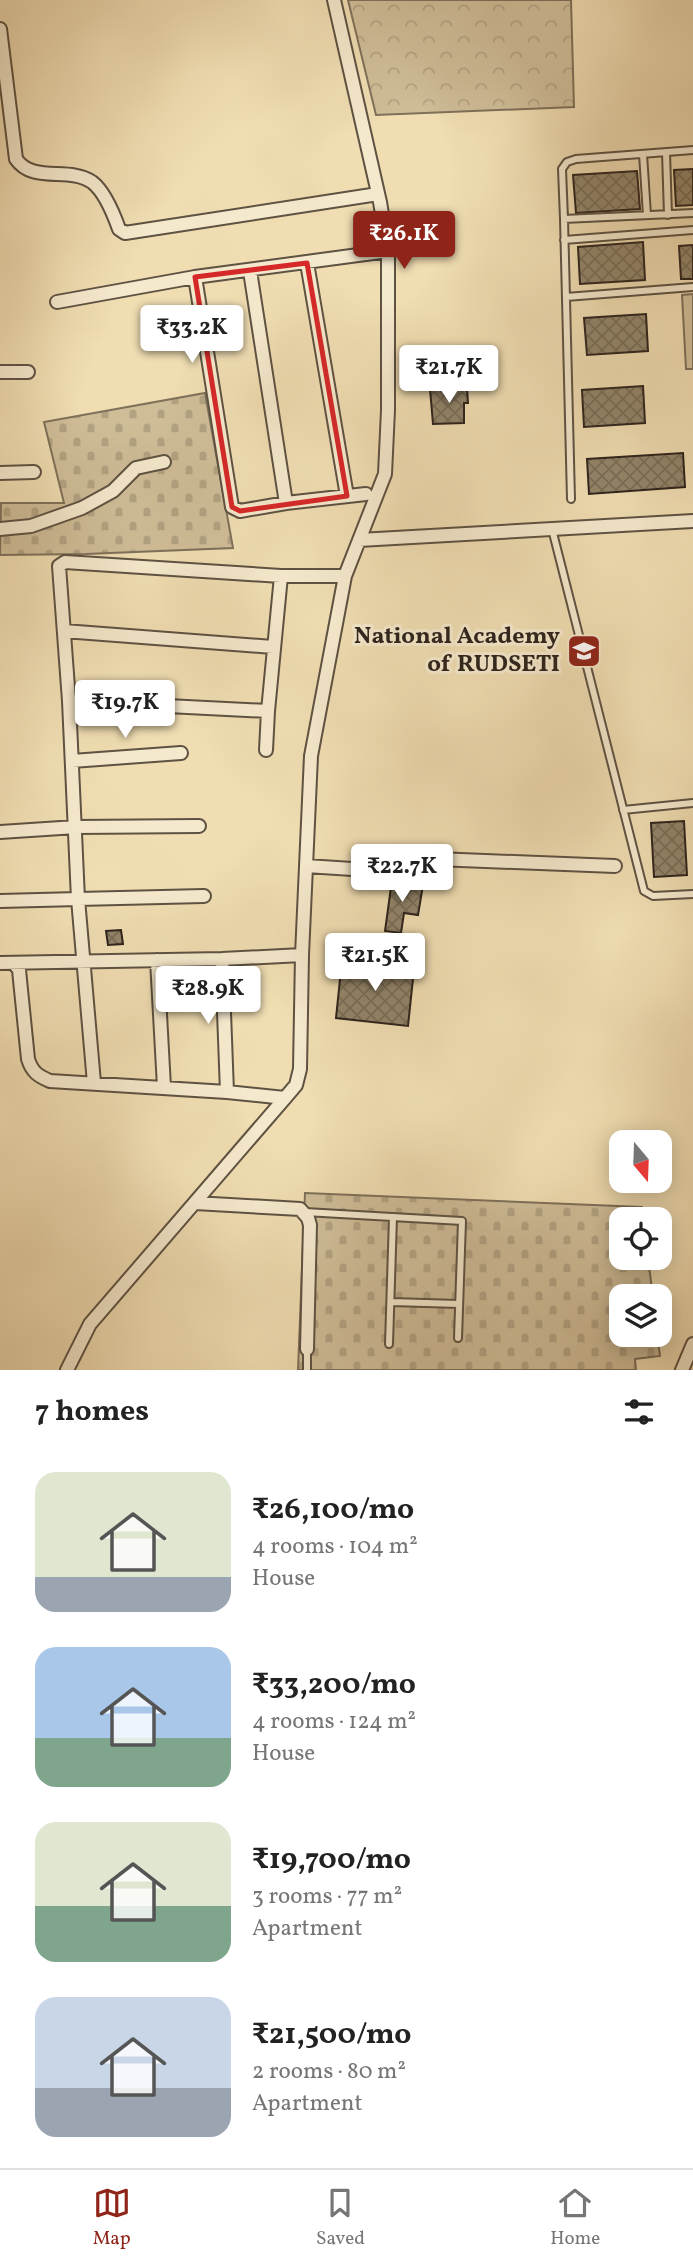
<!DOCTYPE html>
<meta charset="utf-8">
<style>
body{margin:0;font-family:Vollkorn,serif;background:#f6f6f6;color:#222;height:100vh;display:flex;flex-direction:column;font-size:26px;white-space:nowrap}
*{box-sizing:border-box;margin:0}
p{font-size:23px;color:#767676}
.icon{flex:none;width:38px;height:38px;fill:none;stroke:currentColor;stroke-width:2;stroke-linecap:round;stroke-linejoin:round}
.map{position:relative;height:1370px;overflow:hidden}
.drawer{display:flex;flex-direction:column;background:#fff;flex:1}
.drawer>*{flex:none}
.needle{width:46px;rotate:161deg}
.controls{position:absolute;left:609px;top:1130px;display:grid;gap:14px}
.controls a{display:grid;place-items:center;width:63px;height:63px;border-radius:14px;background:#fff;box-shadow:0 4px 18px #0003;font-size:35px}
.price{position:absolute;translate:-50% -60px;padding:0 16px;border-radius:7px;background:#fff;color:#222;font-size:23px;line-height:46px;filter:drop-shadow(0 2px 4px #0008)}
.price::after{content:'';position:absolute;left:50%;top:42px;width:21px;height:16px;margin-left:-10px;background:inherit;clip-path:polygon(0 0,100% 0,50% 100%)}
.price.active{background:#8f2418;color:#fff}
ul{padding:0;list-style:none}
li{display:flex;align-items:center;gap:21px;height:175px;padding:0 35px}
li span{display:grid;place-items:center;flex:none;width:196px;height:140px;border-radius:21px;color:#555}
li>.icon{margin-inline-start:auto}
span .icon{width:84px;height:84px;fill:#fffc;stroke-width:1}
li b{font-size:30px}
h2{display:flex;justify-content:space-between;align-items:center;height:84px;padding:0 35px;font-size:30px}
.tab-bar{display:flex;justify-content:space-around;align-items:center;height:98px;border-top:2px solid #e0e0e0;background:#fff;font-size:19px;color:#767676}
.tab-bar a{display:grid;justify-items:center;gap:4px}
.tab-bar .active{color:#8f2418}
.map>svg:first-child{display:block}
</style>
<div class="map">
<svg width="693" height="1370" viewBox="0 0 693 1370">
<defs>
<pattern id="forest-crowns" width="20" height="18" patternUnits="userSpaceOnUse" patternTransform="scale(1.75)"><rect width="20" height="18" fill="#cfbd98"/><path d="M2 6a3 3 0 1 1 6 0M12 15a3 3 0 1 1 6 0" fill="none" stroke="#b2a282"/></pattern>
<pattern id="cemetery-stones" width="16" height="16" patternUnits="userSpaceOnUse" patternTransform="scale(1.75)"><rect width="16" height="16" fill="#cfbd98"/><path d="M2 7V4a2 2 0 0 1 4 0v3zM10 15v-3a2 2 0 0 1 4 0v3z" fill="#b2a282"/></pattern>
<pattern id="building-cross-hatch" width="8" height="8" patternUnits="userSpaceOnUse" patternTransform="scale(1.75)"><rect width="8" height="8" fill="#92846a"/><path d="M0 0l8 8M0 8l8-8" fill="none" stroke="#786c56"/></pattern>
</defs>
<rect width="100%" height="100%" fill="#f0ddb2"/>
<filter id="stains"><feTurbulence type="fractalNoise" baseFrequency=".00286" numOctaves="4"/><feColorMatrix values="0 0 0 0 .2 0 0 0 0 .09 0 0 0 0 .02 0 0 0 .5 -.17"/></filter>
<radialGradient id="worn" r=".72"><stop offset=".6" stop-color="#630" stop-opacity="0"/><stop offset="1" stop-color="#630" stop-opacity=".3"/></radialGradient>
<path fill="url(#forest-crowns)" stroke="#7e705a" stroke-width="2" d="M348,0h223l3,107 -198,8z"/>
<path fill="url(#cemetery-stones)" stroke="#7e705a" stroke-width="2" d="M205,393l28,155 -147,6 -86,1 1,-52h63l-20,-81z
M305,1193l337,14 2,13h-23v38h27l5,39h-32v38h36l3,21 -25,3 1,11h-338z"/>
<path fill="#cfbd98" stroke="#7e705a" stroke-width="2" d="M693,294v75h-7l-4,-74z"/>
<path fill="url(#building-cross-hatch)" stroke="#2d231c" stroke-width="2" d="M693,169v36l-17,1 -2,-36z
M637,171l3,38 -64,4 -3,-38z
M643,242l2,38 -65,4 -2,-37z
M693,245v34h-12l-2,-33z
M646,314l2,37 -61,4 -3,-37z
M643,386l2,37 -61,4 -2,-37z
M467,388l1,15h-4v20l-31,1 -3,-35z
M683,453l2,34 -96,7 -2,-35z
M684,821l3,54 -33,2 -3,-54z
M392,880l31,5 -5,30 -14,-2 -3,20 -16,-2z
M121,930l2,14 -15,1 -2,-14z
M342,960l72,9 -6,57 -72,-8z"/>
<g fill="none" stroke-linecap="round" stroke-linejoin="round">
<g stroke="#5e5242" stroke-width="10">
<path id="service" d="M693,150l-117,9 -9,3 -5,7 2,50 129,-6
M666,152l2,63
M643,154l4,61
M564,219l7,280
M564,240l129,-10
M566,297l127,-10
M552,529l92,362 9,5 40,-2
M623,810l70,-7
M305,1212l157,9 -4,117
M391,1302l68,2
M389,1344l4,-127
M307,1370v-21"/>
</g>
<g stroke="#5e5242" stroke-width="16">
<path id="minor" d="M0,29l16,130c17,25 53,7 76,23 12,9 22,33 27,47l6,4 253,-39
M307,263l40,233
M250,271l36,232
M57,302l138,-25
M0,372h28
M0,473l34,-1
M366,494l-80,9 -46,8 -8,-4 -37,-230 193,-26
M0,529l31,-3 51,-18 31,-17 23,-23 28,-6
M359,540l334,-19
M64,631l209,16
M69,701l199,10
M266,750l2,-39 13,-135
M72,761l109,-8
M0,832l76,-5 123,-1
M306,866l108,7 10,-10 12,-4 179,7
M204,896l-126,3 -9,-198 -10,-135 6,-4 216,14h64
M0,901l78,-2 16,184
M222,959l5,133
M157,960l7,127
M0,963l222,-4 80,-4
M14,963l5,7 9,89c4,13 10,17 22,22l177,11 58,6
M195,1203l105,6 8,9 2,7 -3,124
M67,1370l23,-46 195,-226 11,-13 4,-16 2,-114 9,-199 34,-180 40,-102 3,-64v-159l-8,-49 -46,-202
M682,1370l11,-26"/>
</g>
<use href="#service" stroke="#f5e9cd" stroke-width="6"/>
<use href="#minor" stroke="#f5e9cd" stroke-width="12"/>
</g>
<path fill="none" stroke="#d62828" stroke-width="5" stroke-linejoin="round" d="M307,263l40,233 -107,15 -8,-4 -37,-230z"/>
<defs>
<g id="university-square" transform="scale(1.75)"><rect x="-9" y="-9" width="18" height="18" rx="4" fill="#8f2418" stroke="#f5e9cd"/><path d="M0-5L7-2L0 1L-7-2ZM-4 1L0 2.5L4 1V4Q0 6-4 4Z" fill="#fff"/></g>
</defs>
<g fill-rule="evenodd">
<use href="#university-square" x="584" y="651"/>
</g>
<g text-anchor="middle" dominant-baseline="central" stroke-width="6" stroke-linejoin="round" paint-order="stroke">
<g font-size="24" font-weight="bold" fill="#2d231c" stroke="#f5e9cd" text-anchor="end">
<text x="560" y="637">National Academy<tspan x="560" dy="28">of RUDSETI</tspan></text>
</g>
</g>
<rect width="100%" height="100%" filter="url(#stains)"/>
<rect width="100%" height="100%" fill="url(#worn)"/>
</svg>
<div class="controls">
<a><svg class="needle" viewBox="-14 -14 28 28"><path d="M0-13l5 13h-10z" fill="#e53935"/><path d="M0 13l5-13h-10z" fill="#767676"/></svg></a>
<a><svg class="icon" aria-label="locate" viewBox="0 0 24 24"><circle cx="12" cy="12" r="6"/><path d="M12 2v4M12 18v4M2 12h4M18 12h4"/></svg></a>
<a><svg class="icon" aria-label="layers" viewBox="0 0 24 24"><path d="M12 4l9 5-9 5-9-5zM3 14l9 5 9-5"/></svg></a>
</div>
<b class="price active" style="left:404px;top:271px">₹26.1K</b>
<b class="price" style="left:192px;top:365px">₹33.2K</b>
<b class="price" style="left:449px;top:405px">₹21.7K</b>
<b class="price" style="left:125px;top:740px">₹19.7K</b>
<b class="price" style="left:402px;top:904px">₹22.7K</b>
<b class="price" style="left:375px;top:993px">₹21.5K</b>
<b class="price" style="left:208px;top:1026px">₹28.9K</b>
</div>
<section class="drawer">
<h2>7 homes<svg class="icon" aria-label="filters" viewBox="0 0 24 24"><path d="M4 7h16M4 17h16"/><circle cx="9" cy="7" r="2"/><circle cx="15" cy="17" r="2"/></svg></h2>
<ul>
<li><span style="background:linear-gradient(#dfe7d0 75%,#9aa5b1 0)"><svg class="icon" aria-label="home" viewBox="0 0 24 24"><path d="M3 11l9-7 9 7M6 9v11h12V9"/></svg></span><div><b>₹26,100/mo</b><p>4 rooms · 104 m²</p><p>House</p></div></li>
<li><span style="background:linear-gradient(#a9c7e8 65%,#7fa58c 0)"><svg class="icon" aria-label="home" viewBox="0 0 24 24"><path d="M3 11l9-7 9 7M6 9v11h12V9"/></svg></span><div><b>₹33,200/mo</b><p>4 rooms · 124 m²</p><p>House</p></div></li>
<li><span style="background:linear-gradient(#dfe7d0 60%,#7fa58c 0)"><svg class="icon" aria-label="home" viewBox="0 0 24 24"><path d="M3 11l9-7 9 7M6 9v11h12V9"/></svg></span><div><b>₹19,700/mo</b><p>3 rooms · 77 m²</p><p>Apartment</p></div></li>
<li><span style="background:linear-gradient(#c9d6e8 65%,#9aa5b1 0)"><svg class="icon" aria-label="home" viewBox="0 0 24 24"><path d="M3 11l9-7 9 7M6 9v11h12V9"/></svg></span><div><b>₹21,500/mo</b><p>2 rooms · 80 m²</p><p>Apartment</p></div></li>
</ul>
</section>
<nav class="tab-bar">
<a class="active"><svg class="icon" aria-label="map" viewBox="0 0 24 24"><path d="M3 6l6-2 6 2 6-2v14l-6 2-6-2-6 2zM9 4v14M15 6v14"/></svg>Map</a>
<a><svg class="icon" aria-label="saved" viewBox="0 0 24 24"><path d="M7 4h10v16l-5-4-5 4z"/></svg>Saved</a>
<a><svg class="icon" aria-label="home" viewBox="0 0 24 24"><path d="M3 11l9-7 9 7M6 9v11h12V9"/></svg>Home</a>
</nav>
